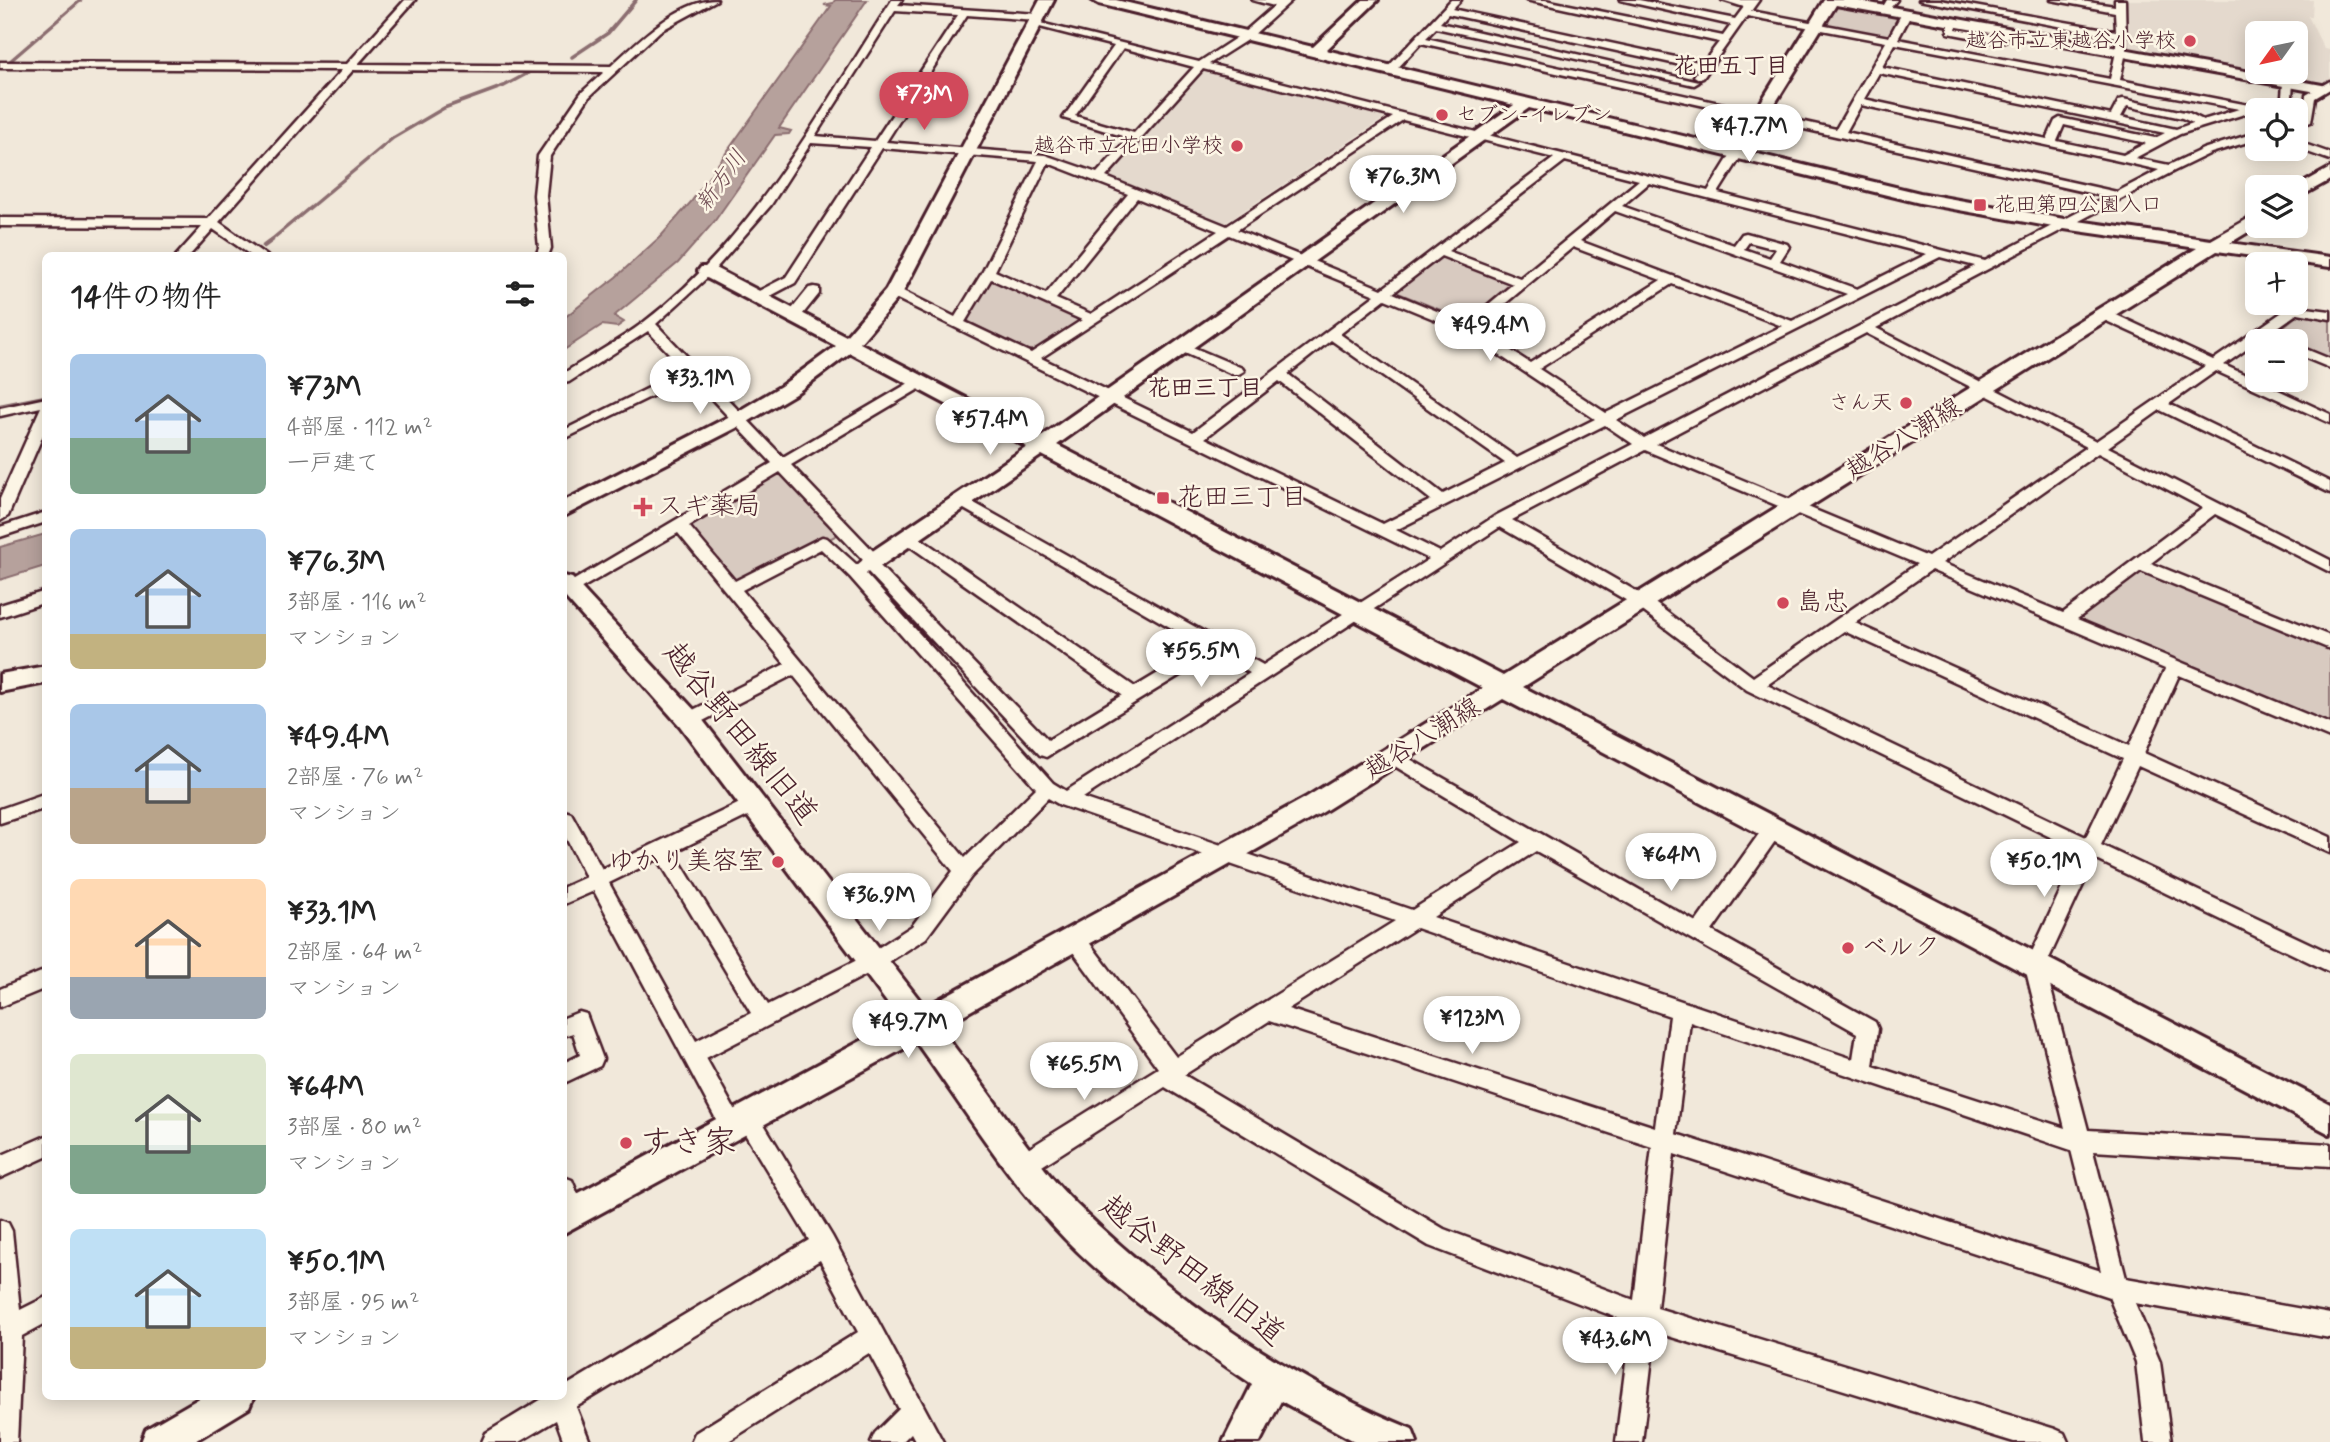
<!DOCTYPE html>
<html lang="ja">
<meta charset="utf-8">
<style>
body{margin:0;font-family:Mynerve,"Klee One",sans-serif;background:#f2f2f2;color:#222;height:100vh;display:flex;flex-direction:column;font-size:26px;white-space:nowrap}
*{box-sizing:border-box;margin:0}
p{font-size:23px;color:#767676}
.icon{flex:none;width:38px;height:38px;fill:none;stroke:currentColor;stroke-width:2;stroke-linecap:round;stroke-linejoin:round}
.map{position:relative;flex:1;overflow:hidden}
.details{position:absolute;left:42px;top:252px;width:525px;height:1148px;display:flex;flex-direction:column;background:#fff;border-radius:10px;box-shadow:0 4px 18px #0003}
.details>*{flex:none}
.needle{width:46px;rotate:237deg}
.buttons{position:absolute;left:2245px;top:21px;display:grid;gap:14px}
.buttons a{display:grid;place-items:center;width:63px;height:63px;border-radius:10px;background:#fff;box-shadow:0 4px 18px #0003;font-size:35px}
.price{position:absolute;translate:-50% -60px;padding:0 16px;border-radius:24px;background:#fff;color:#222;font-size:23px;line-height:46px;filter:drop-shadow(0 2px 4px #0008)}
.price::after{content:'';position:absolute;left:50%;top:42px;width:21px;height:16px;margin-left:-10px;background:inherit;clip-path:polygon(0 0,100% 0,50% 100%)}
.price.current{background:#d1495b;color:#fff}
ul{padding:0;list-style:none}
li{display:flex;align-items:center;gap:21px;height:175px;padding:0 28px}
li span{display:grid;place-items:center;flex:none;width:196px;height:140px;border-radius:10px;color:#555}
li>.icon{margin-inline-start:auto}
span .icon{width:84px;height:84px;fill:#fffc;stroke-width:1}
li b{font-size:30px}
h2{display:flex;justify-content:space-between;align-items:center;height:84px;padding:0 28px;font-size:30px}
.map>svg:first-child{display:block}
</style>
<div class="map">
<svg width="2330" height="1442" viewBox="0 0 2330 1442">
<rect width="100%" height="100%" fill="#f1e8da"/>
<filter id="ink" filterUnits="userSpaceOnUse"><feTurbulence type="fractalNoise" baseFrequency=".0143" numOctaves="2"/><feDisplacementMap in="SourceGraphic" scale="14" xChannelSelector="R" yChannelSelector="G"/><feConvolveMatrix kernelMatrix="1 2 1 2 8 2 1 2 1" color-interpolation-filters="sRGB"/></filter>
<g filter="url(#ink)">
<path fill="#e4d9cd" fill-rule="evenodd" d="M2122,0h191l-1,16h-4l16,33 6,1v28l-14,9 -193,-35zM2258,33h38v39h-38z
M1201,69l185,48 -161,106 -119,-48z"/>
<path fill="#d8cac0" stroke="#917476" stroke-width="2" d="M1836,5l63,11 -11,21 -60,-10 -4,-2z
M1445,257l63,25 2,4 -42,35 -75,-30 46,-33z
M993,279l85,39v5l-42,27h-9l-58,-28 -2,-4 21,-38z
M2300,313l30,5v44l-34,-16v-5h-11l-13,-5z
M781,464l64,67 -113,58 -53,-65z
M2142,567l188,79v82l-258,-106z"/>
<path fill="#b6a19c" stroke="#8b6d6f" stroke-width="2" d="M835,0h32l-88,128 12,3 -2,3 -14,1 -61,87 -36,41 -64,53 10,6 -7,5 -15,-2 -38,25v-32l52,-41 45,-41 30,-34 140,-196 -7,-1 9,-2z
M45,534v32l-45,14v-33z"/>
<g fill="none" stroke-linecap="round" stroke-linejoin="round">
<path stroke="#8b6d6f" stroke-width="3.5" d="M407,10l9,-10
M385,34l19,-21
M572,57l36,-24 28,-33
M9,62l72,-62
M359,64l23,-26
M270,241l123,-103 51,-30 60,-22 26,-14"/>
<path stroke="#8b6d6f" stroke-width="4.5" d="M264,246l8,-6
M0,406l45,-9"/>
<g stroke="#4a1f2b" stroke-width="5">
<path id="street" d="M405,0h10l-57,64 253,2c26,-24 68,-66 106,-66l-57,31 -71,66 -39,59 -4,39 5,53 -3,8h-12l3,-8 -5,-53 4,-39 43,-63 23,-21 -251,-2 -134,152 48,34h-15l-39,-27 -24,27h-13l26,-29 -202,-1v-8l208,1 134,-149 -342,-2v-6l347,2z
M892,0h10l-4,5 140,9 5,3 -5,3 -71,-5 -81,127 159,13 52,18 32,-35 -66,-20 51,-72 -82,-21v-4l167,41 43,-28 32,-28 -22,-6h40l-42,38 -41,26 499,127 46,-74 -333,-74 -27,29 -9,-2 66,-70h10l-9,9 251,54 16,-21 -193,-42h19l178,36 8,-11 -111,-25h19l96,19 9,-12 -22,-7h37l-8,11 138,26 13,-24 5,-3 5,3 -14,26 212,40 6,-27v-15l-197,-37h21l176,31 -1,-19 -64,-12h23l41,6v-6h10l1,52 -6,28 144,28 1,2h-7v3l-7,-1 -71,22 -45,24 34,7 34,-16 55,-17v7l-47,14 -37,18 -298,157 220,113 109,-75 -105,-48v-6h10l103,48 78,-54 39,5v8l-32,-6 -74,52 106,49v9l-114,-52 -47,33 161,78v11l-170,-83 -52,37 222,113v12l-115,-58 -64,49 179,73v13l-189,-78 -64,48 253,105v14l-151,-63 -35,78 186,84v16l-192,-87 -37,79 229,108v19l-235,-113 -50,108 43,163 242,14v22l-237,-15 33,127 204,36v24l-195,-35 25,59 11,80h-26l-9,-80 -27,-65 -435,-143 -17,154 398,121 9,4 4,9h-54l-359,-110 -13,110h-26l15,-119 -202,-77 -264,-159 -134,86 -8,3 -8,-3 -3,-8 3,-8 143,-89 -90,-123 -3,-6 3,-6 7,-2 7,2 94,124 219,-136 -335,-116 -12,-7 -77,79 -45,61 -45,29 -175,91 32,58 2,-5 8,-3 8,3 76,125 111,206h-27l-5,-9 -9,9h-31l4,-9 24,-24 -30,-56 -142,89h-36l4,-9 163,-101 -38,-72 -244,147 14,35h-26l-8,-22 -37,22h-37l4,-9 61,-37h17v-9l245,-147 -67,-111 -2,5 -8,3 -8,-3 -130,-243 -30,13v-17l22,-10 -22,-43v-23l7,2 31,56 144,-69 7,-2 7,2 2,5 -2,5 -86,42 94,153 99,-50 45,-29 41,-55 -160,-196 -98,50h-12l-3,-5 3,-5 102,-51 -107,-131 -114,65v-12l208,-123 -81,-86 -127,62v-9l121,-60 -37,-39 -79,51 -5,1v-10c26,-17 55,-32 80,-51 109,-83 175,-209 248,-322zM895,11l63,4 -83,126 -60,-5zM1448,14l251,55 -5,7 5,3 4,-1 44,-62 139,26 -50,87 -410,-91 10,-10 258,57 5,-3 -259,-59zM1895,44l344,65 -36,11 -14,-7 -66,-14 -4,1 -8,15 -229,-48zM1123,48l71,19 -60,66 -59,-17zM1203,69l190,48 -166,109 -121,-49zM1879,73l286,60 -10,5 -95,-20 -5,3 -8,18 -183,-40zM1861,105l263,57 35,8 -42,22 -271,-60zM2127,106l55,12 11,5 -17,6 -55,-12zM1403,120l151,38 -172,131 -145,-59zM1764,120l343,77 -122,64 -267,-68zM2064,125l82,18 -23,12 -66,-14zM811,143l60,4 -85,130 -35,18v6h10l34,-18 87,-135 156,13 -56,112 -27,44 -56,-28h-10v6l540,264 -166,106 -296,-166h-10l-3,3 3,3 246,141 -68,41 -221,-153h-10l-3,4 3,4 218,153 -74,45 -169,-175 2,-4 -2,-4 -88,-92 133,-79v-6h-10l-131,77 -127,-133 55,-50 60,-69zM1565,161l74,19 -119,98 -72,-27zM1048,163l80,31 -82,100 -51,-23zM1649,183l278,71 -70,35 -77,-28 9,-14 -2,-3 -41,-11 -4,1 -8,11 -112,-39zM1137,198l81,33 -127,83 -35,-15zM1615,211l232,83 -55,27 -212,-80zM1229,235l146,60 -182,137 -152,-74zM1749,242l27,7 -6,9 -26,-9zM1573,247l88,33 -131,83 -54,-35zM1441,256l72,28 -47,39 -73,-30zM1940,257l35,9 -331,172 -28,-18zM991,279l91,41 -51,33 -66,-31zM1672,284l110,42 -176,87 -67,-44zM1385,299l78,32 132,88 -78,39 -177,-124zM1866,333l221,114 -159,110 -272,-113zM1331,340l174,123 -62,31 -155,-120zM1279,381l152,119 -48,24 -178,-86zM1605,425l28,19 -138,72 -55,36 -44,-22zM1645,450l272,114 -164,113 -105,-79 -136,-78zM2098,453l105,55 -140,105 -121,-50zM780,472l83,88 -6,5 -30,-27 -5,-1 -87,44 -46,-55zM1500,527l136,79 111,84 332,161 -54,116 40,161 -192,-62 5,-37 -3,-7 -163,-91 68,-97 2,-5 -2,-5 -7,-2 -7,2 -70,98 -302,-172 -6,2 -3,5 3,5 133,80 -109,68 -329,-112zM821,549l29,28 186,211 -71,70 -223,-268zM1931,570l234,99 -36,77 -274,-123zM868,572l172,183 6,2 170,-104 34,20 -184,118 -13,-8 -187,-209zM1844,631l279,128 -37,78 -319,-152zM1536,851l321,182 -4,26 -420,-142zM658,859l93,154 -55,28 -87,-158zM1416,928l254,88 -15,111 -367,-118zM1269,1021l383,126 -18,153 -190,-71 -260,-154zM1690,1022l381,128 30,121 -425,-137z
M1887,0h10l-11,13 -5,-3z
M1953,19l5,3 -2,7 42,7 5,-7 8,2 -6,11 -4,1 -53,-10v-11z
M2288,80l5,3 -2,27h-10l2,-27z
M2330,81v8l-15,9 -4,24 -15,5v-7l6,-2 4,-23z
M2296,141l34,12v7l-34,-12z
M814,287l5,1v6l-21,26h-10v-6l21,-26z
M1183,343l59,25 2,3 -7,4 -5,-1 -54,-24v-6z
M2296,345l34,14v9l-34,-14z
M46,398v30l-38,88 -8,5v-22l41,-92 -41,9v-8z
M46,512v10l-46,15v-10z
M46,591v11l-46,15v-12z
M46,793v15l-46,15v-14z
M46,970v18l-46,19v-18z
M579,1012l7,2 17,45 -3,7 -36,17v-20l16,-8 -7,-22 -9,3v-18z
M46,1136v21l-46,21v-22z
M564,1177l8,3 13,32 -3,8 -8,3 -8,-3 -2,-6z
M0,1220l8,3 4,8 8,79 26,-13v26l-24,13 -5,106h-17z"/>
</g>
<g stroke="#4a1f2b" stroke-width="6">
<path id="secondary" d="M1040,0h14l-151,292 -43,51 181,94 473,-332 -415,-101 -7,-4h24l197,47 50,-47h15l-52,50 594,143 144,26 147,21 47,-27v13l-28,17 100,14v10l-113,-16 -694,436 807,417v30l-827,-435 -180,113 -383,216c26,34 51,68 76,103 19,25 38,52 61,74 95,93 212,174 335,224l5,13h-61l-75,-41 -21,41h-37l29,-58c-69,-47 -143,-96 -200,-159 -51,-55 -92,-122 -136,-183l-352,191v-32l336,-181 -220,-294 -116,-130v-20l8,2 126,136 227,293 380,-209 178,-110 -441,-233 -161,111 -8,2 -8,-2 -3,-5 3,-5 162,-109 -177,-94 -55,41 -49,29 -182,93v-15l168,-86 49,-29 55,-40 -135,-71 -3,-4 3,-4h12l133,69 40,-46zM1529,108l391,95 144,26 133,19 -694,428 -446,-231z
M1824,0h29l469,85 7,4 -7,4 -486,-88 -70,113h-10l-3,-3z
M2330,168v12l-34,19v-12z
M46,666v17l-46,9v-18z
M203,1396h51l-5,12 -56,34h-52l5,-13z"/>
</g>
<use href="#street" fill="#fcf5e5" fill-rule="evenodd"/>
<use href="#secondary" fill="#fcf5e5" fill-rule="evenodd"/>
</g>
</g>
<g fill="#d1495b" stroke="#fcf5e5" stroke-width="2.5">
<circle cx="2190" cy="41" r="7"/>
<circle cx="1442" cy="115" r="7"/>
<circle cx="1237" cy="146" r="7"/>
<rect x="1973" y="198" width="14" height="14" rx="3.5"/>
<circle cx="1906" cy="403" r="7"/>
<rect x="1156" y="491" width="14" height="14" rx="3.5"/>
<path d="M639.5 496.5h7v7h7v7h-7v7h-7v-7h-7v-7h7z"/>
<circle cx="1783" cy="603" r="7"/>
<circle cx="778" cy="862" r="7"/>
<circle cx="1848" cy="948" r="7"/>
<circle cx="626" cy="1143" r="7"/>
</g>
<g text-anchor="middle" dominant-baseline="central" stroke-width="5" stroke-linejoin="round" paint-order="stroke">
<g font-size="21" fill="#4a1f2b" stroke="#fcf5e5" text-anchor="end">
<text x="2176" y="41">越谷市立東越谷小学校</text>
<text x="1456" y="115" text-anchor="start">セブン-イレブン</text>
<text x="1223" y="146">越谷市立花田小学校</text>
<text x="1994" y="205" text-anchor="start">花田第四公園入口</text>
<text x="1892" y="403">さん天</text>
</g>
<g font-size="23" font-weight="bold" fill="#4a1f2b" stroke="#fcf5e5">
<text x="1731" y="67">花田五丁目</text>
<text x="1205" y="389">花田三丁目</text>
</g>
<g font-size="23" font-style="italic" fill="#704c53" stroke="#fcf5e5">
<text transform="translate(722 181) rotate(-54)">新方川</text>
</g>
<g font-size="26" fill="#4a1f2b" stroke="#fcf5e5">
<text transform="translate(1904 439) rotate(-32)">越谷八潮線</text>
<text transform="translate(1423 739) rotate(-32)">越谷八潮線</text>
</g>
<g font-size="26" fill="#4a1f2b" stroke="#fcf5e5" text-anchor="start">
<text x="1177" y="498">花田三丁目</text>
<text x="657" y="507">スギ薬局</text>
<text x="1797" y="603">島忠</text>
<text x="764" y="862" text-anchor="end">ゆかり美容室</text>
<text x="1862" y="948">ベルク</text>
</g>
<g font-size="32" fill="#4a1f2b" stroke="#fcf5e5">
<text transform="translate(740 734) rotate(51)">越谷野田線旧道</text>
<text transform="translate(1192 1271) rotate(38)">越谷野田線旧道</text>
</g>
<g font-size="32" fill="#4a1f2b" stroke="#fcf5e5" text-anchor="start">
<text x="640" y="1143">すき家</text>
</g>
</g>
</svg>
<div class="buttons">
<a><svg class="needle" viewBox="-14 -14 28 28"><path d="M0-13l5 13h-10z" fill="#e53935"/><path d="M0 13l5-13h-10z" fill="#767676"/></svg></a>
<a><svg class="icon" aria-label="locate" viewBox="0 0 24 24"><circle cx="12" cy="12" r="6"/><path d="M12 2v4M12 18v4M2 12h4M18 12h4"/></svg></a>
<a><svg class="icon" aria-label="layers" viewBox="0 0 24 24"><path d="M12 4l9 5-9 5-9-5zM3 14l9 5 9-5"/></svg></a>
<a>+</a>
<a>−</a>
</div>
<b class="price current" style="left:924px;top:132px">¥73M</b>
<b class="price" style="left:1749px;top:164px">¥47.7M</b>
<b class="price" style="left:1403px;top:215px">¥76.3M</b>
<b class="price" style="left:1490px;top:363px">¥49.4M</b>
<b class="price" style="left:700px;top:416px">¥33.1M</b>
<b class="price" style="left:990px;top:457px">¥57.4M</b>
<b class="price" style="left:1201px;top:689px">¥55.5M</b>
<b class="price" style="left:1671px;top:893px">¥64M</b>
<b class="price" style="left:2044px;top:899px">¥50.1M</b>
<b class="price" style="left:879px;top:933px">¥36.9M</b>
<b class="price" style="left:1472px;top:1056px">¥123M</b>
<b class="price" style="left:908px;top:1060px">¥49.7M</b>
<b class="price" style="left:1084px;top:1102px">¥65.5M</b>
<b class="price" style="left:1615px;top:1377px">¥43.6M</b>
<section class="details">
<h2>14件の物件<svg class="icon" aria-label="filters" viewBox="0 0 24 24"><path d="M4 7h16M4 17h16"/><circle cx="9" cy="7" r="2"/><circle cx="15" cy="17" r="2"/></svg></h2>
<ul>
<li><span style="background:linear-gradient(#a9c7e8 60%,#7fa58c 0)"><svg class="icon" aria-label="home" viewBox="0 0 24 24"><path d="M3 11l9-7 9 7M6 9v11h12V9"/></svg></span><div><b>¥73M</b><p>4部屋 · 112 m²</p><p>一戸建て</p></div></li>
<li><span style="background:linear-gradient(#a9c7e8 75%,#c2b280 0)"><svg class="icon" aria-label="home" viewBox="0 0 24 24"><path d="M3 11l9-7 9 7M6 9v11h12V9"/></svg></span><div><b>¥76.3M</b><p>3部屋 · 116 m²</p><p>マンション</p></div></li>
<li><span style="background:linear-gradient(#a9c7e8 60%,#b9a48a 0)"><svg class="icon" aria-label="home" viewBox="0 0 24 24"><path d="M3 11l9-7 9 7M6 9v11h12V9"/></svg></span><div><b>¥49.4M</b><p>2部屋 · 76 m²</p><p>マンション</p></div></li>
<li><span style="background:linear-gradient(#ffd9b3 70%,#9aa5b1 0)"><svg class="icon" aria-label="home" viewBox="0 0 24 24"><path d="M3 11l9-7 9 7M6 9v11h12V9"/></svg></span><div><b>¥33.1M</b><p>2部屋 · 64 m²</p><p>マンション</p></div></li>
<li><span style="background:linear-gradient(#dfe7d0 65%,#7fa58c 0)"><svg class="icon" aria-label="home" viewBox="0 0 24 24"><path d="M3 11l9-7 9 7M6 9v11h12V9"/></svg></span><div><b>¥64M</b><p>3部屋 · 80 m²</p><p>マンション</p></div></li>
<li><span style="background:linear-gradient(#bfe0f5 70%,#c2b280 0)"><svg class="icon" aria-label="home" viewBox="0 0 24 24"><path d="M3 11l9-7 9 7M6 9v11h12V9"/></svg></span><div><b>¥50.1M</b><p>3部屋 · 95 m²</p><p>マンション</p></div></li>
</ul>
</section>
</div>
